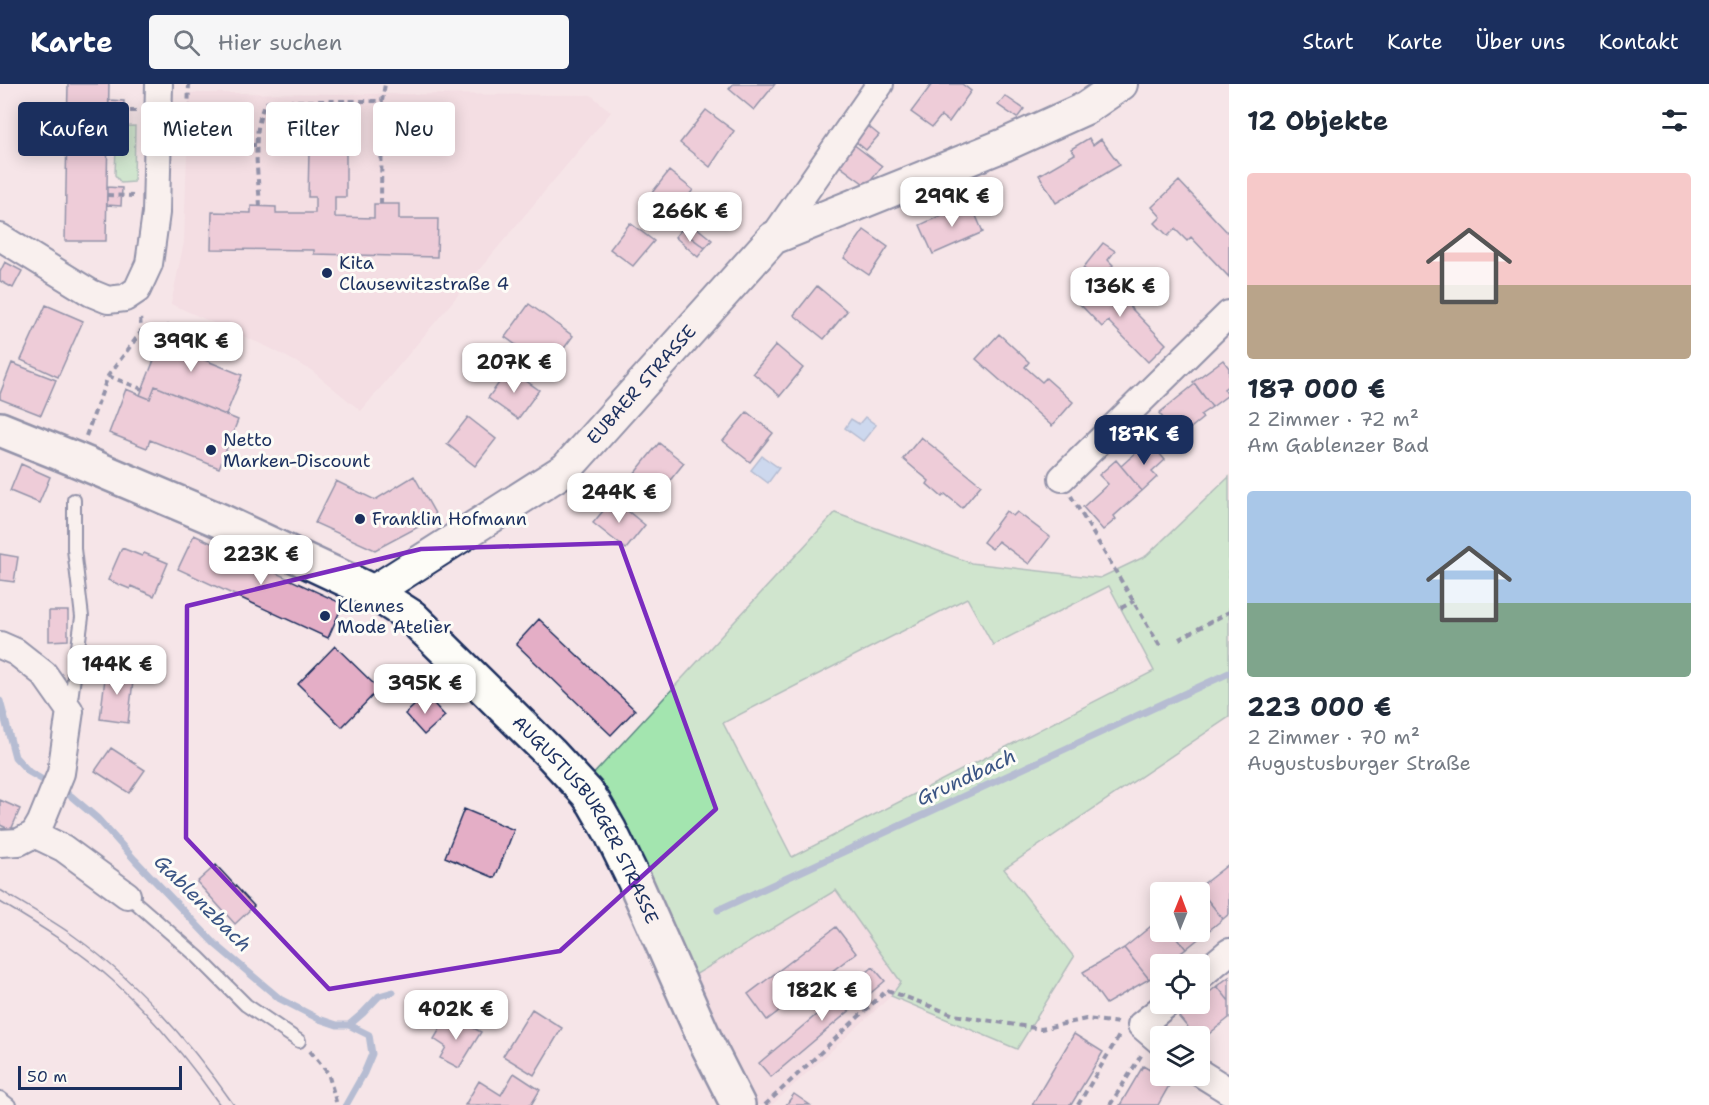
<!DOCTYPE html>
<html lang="de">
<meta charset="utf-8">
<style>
body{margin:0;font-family:"Shantell Sans",sans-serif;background:#f6f6f7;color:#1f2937;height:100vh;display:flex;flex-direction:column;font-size:22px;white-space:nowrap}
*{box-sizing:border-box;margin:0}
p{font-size:20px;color:#747a83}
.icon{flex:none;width:33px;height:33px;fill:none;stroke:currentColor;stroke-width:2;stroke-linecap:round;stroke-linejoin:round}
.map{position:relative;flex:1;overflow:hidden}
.side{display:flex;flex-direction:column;background:#fff;width:480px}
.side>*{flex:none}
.top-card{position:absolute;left:18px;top:18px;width:570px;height:54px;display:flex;gap:12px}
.needle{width:39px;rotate:1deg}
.fabs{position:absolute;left:1150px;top:798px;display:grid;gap:12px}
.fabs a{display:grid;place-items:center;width:60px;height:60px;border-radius:6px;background:#fff;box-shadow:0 3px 15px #0003;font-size:30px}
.scale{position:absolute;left:18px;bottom:15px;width:164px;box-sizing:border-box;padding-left:6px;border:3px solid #1b2f5e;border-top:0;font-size:16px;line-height:21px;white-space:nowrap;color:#1b2f5e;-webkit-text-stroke:4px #fdfcf7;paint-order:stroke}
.price{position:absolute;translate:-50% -51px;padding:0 14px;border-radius:12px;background:#fff;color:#222;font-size:20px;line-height:39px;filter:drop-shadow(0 2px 3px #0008)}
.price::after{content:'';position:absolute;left:50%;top:36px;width:18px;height:14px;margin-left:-9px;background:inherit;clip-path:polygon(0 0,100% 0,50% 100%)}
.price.on{background:#1b2f5e;color:#fff}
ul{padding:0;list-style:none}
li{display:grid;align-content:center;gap:12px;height:318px;padding:0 18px}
li span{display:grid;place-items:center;height:186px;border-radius:6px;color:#555}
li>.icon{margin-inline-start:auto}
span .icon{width:108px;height:108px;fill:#fffc;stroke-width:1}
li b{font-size:26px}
h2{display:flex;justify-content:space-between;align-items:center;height:72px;padding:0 18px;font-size:26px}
.tag{padding:0 21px;border-radius:6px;background:#fff;box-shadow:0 3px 15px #0003;font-size:21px;line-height:54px}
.tag.on{background:#1b2f5e;color:#fff}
header{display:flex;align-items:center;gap:36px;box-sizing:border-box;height:84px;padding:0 30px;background:#1b2f5e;color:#fff}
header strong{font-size:28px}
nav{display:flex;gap:33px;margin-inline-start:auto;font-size:21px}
.search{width:420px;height:54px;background:#f6f6f7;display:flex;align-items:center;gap:15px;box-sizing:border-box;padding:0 21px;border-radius:6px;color:#747a83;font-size:22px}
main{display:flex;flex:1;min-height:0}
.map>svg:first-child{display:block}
</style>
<header>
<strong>Karte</strong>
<div class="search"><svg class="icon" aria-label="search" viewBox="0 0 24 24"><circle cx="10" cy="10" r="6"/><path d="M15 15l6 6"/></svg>Hier suchen</div>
<nav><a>Start</a><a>Karte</a><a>Über uns</a><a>Kontakt</a></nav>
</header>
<main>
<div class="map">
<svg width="1229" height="1021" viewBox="0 0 1229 1021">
<rect width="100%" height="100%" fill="#f6e5e8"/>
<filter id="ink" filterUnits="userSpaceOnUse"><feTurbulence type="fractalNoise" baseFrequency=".0167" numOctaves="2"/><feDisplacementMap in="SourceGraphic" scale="12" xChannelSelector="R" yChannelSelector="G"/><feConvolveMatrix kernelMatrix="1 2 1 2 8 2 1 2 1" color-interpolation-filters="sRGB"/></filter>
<g filter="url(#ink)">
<path fill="#f1d4de" d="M189,9l402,2 20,17 -250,299 -50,-41 -41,-22 -99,-44 13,-62z
M836,805l65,94 -10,13 -119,109h-24l-63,-124z"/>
<path fill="#a3e5af" stroke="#5f8a86" stroke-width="1.5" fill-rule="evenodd" d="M135,42l-1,56 -13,1 -6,-8 1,-29h-8v-19z
M1229,393v240l-225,152 70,88 -57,92 -126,-53 10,-14 -65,-92 -151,91 -95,-203 245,-265 136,50 129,15 46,-22zM1109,502l45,85 -362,186 -69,-134 244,-125 26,47z"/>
<path fill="#9bc8f5" stroke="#688bb9" stroke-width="1.5" d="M865,333l11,8 -13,16 -18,-13 6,-9 8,5z
M762,372l17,12 -11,15 -17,-13z"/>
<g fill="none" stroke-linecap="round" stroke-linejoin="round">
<path stroke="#688bb9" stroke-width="7" d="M0,617l15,56 14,15 21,12
M59,705l12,7 27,23 37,41 80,84 65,55 39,20 18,6h12l20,10 3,19 -8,19 -18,32
M718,826l511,-237
M349,941l14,-12 16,-17 14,-4"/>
</g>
<path fill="#e4aec6" stroke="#1b2f5e" stroke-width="1.5" d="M68,0h41l-1,46h-41z
M733,0h42l-21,26 -25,-21z
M932,0h30l9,7 -22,31 -8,-6 -9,11 -21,-15z
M1005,12l19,13 -7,9 -19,-13z
M109,16l15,1 -1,18h-15z
M706,26l28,21 -24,36 -30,-24z
M868,42l11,9 -13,15 -11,-9z
M67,46h41l-2,111h-41z
M1089,54l4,7 8,-6 19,26 -64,38 -17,-28 36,-21 -4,-5z
M853,60l29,22 -15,20 -30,-22z
M309,68l37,1v44h-11v20l39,1v-14h25v15h39l-1,38 -123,-3v-4l-103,-1 1,-37 39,1v-7l25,1v6h39v-16h-7z
M669,87l24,19 -25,33 -24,-20z
M1179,97l50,53v43l-38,-40 -4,4 -12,-12 -7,7 -13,-13 6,-6 -9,-10z
M107,103l15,1 -1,18 -14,-1z
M970,118l13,30 -50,22 -13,-29z
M630,139l24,18 -21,25 -23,-17z
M696,143l16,13 -7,8 -16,-12z
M681,146l24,18 -7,9 -23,-20z
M864,146l24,17 -19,28 -25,-17z
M1103,159l12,8 -7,9 5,5 -10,14 -4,-4 -3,3 -13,-10z
M5,178l17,9 -9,17 -13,-7v-9z
M1099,191l67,69 -18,18 -40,-41 -6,6 -27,-28z
M817,202l30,25 -23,28 -30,-24z
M529,220l44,32 -24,33 -44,-32z
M46,221l37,16 -25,56 -37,-17z
M168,241l39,16 -7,17 42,17 -16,40 -71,-29 -5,13 -10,-4z
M999,250l30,28 -4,5 17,15 4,-4 27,24 -21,24 -76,-67z
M776,261l27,23 -23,28 -27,-23z
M1223,276l6,8v17l-5,4 4,6 -16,12 -19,-25z
M12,279l44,17 -15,35 -41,-16v-5z
M509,285l30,21 -21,29 -30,-21z
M1195,300l17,23 -12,8 3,3 -16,13 3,3 -9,7 -22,-28z
M155,302l83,34 -19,48 -69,-28 -3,8 -38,-15 17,-44 24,10z
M747,328l26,21 -23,29 -27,-21z
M468,333l28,22 -21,27 -28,-22z
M921,353l60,48 -19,23 -17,-14 -3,3 -15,-13 2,-3 -26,-22z
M1149,357l16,19 -13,12 5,5 -15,14 -21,-25z
M659,359l25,20 -25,31 -25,-20z
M1116,376l26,31 -28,25 2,3 -13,11 -20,-23 25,-23 -9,-9z
M21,380l29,13 -11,26 -29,-12z
M414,392l23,41 -62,33 -60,-27 21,-42 39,19z
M613,415l32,26 -19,24 -33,-26z
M1006,427l7,5 4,-4 33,25 -21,27 -31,-23 -6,8 -9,-7z
M194,451l149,69 -15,34 -150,-69z
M122,464l20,8 2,-3 24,10 -14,33 -23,-10 -1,3 -22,-9z
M0,470l18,3 -4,25 -14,-2z
M49,527h19v29l-19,1z
M539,535l96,91 -24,25 -95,-91z
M335,562l44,43 -37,38 -44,-43z
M106,586l28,3 -6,50 -28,-4z
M426,611l19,21 -21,19 -19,-21z
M111,664l34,22 -16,23 -34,-22z
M0,716l20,9 -9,21 -11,-5z
M464,725l50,21 -19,48 -50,-21z
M1229,780v50l-6,5 -25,-31z
M216,781l38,41 -19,18 -38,-42z
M1198,804l25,31 -37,30 -14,-17h28v-40h-7z
M1161,834v14h11l14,17 -20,15h-5v5l-12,10 -25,-31z
M836,843l20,26 -89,67 -19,-26z
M1124,864l25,31 -43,25 -23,-32z
M873,883l12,14 -114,96 -12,-14z
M1229,893v24l-12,-15z
M1217,902l12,15v17l-29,23v-5h-5l-16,-19 17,-13h4v-4z
M532,925l30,19 -28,47 -31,-19z
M447,933l12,7 2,-3 20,11 -22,36 -19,-10 6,-11 -12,-8z
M1074,950l29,18 -32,53h-39z
M1143,982l28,16 -13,23h-38z
M514,989l26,17 -9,15h-66l14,-24 22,14z
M794,1010l16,11h-24z"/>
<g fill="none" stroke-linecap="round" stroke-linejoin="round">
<g stroke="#1b2f5e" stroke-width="16">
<path id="service" d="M70,623l12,-90 -8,-68v-49
M127,811l71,62 48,48 53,36
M0,1014l9,7"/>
</g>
<g stroke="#1b2f5e" stroke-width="30">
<path id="minor" d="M0,153l91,56 17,7 17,-2 12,-8 12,-26 7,-51 3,-129
M773,154l107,-154
M1062,394l167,-164
M0,561l16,7 28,22 26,37 -9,62 -20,49 -7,12 -15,8 -19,1
M34,750l29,14 64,47
M1200,892l29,-24
M1161,958l-20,-17 26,-21
M1200,989l29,18"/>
</g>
<g stroke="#1b2f5e" stroke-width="36">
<g id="tertiary">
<path id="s1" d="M373,508l193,-123 207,-231 231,-93 82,-37 35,-24"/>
</g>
</g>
<g stroke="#1b2f5e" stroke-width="38">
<g id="secondary">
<path id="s2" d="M0,345l77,31 144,61 152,71 39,25 138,136 37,40 7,10 16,28 25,51 71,160 32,63"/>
</g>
</g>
<path stroke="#1b2f5e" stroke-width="4" stroke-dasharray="6 4.5" stroke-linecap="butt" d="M109,27h29
M179,59l8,1 2,-60
M187,60l70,1
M107,111l26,1
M381,120l1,-103
M260,122c-2,-34 -9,-71 5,-103l10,-2h107l3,-17
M108,292l34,13
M86,352l22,-60 33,-44 -1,-17
M1071,412l90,152
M1121,524l13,-7
M1179,555l50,-27
M310,967l18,22 9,32
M765,1021l122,-115 67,25 87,14 45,-10 33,4
M1078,1021l42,-71
M1110,1021l32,-51"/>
<use href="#service" stroke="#fdfcf7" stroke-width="12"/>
<use href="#minor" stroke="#fdfcf7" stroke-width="26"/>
<use href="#tertiary" stroke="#fdfcf7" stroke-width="32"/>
<use href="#secondary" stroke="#fdfcf7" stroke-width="33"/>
<path stroke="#1b2f5e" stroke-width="1.5" d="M0,806c25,15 50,29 74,46 63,45 116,106 160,169
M0,818c39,23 79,48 112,78 41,37 77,81 108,125"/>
</g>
</g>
<path d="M0 0H1229V1021H0ZM620,459l96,266 -156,142 -231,38 -143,-151 1,-232 234,-57z" fill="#f6e5e8" fill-opacity=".55" fill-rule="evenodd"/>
<path fill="none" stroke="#7b2cbf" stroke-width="4.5" stroke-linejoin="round" d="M620,459l96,266 -156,142 -231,38 -143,-151 1,-232 234,-57z"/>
<g fill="#1b2f5e" stroke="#fdfcf7" stroke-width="2">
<circle cx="327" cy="189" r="6"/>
<circle cx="211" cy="366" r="6"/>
<circle cx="360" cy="435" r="6"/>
<circle cx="325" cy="532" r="6"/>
</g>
<g text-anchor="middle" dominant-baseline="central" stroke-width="6" stroke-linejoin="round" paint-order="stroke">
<g font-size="18" fill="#1b2f5e" stroke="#fdfcf7" text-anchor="start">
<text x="339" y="179">Kita<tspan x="339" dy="21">Clausewitzstraße 4</tspan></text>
<text x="223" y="356">Netto<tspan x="223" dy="21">Marken-Discount</tspan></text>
<text x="372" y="435">Franklin Hofmann</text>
<text x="337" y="522">Klennes<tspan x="337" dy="21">Mode Atelier</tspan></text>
</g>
<g font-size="18" fill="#1b2f5e" stroke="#fdfcf7">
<text stroke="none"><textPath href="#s1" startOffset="342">EUBAER STRASSE</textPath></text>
<text stroke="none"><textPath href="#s2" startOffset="723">AUGUSTUSBURGER STRASSE</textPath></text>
</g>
<g font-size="20" font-style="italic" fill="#3b5584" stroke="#fdfcf7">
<text transform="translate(966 693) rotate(-25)">Grundbach</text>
<text transform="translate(203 819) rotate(45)">Gablenzbach</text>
</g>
</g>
</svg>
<div class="fabs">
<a><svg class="needle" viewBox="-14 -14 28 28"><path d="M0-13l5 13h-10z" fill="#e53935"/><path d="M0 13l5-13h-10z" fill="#747a83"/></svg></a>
<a><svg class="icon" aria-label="locate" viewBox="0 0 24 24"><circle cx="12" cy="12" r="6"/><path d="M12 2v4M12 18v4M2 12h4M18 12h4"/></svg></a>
<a><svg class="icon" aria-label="layers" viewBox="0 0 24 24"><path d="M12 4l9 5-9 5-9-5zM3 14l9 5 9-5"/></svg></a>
</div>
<div class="scale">50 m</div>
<b class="price" style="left:952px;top:144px">299K €</b>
<b class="price" style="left:690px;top:159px">266K €</b>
<b class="price" style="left:1120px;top:234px">136K €</b>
<b class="price" style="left:191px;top:289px">399K €</b>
<b class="price" style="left:514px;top:310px">207K €</b>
<b class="price on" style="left:1144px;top:382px">187K €</b>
<b class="price" style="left:619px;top:440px">244K €</b>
<b class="price" style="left:261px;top:502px">223K €</b>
<b class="price" style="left:117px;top:612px">144K €</b>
<b class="price" style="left:425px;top:631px">395K €</b>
<b class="price" style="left:822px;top:938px">182K €</b>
<b class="price" style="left:456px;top:957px">402K €</b>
<div class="top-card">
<a class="tag on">Kaufen</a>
<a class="tag">Mieten</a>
<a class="tag">Filter</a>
<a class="tag">Neu</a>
</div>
</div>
<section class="side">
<h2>12 Objekte<svg class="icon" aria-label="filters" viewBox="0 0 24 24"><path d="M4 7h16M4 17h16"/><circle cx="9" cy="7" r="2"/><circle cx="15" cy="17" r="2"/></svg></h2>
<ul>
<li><span style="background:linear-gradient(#f6c9c9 60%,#b9a48a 0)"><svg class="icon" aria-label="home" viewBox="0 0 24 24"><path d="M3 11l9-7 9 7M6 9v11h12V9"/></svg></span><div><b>187 000 €</b><p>2 Zimmer · 72 m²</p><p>Am Gablenzer Bad</p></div></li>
<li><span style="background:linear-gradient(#a9c7e8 60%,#7fa58c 0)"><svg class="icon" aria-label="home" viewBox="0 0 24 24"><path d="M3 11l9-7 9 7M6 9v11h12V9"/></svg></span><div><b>223 000 €</b><p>2 Zimmer · 70 m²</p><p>Augustusburger Straße</p></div></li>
</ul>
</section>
</main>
